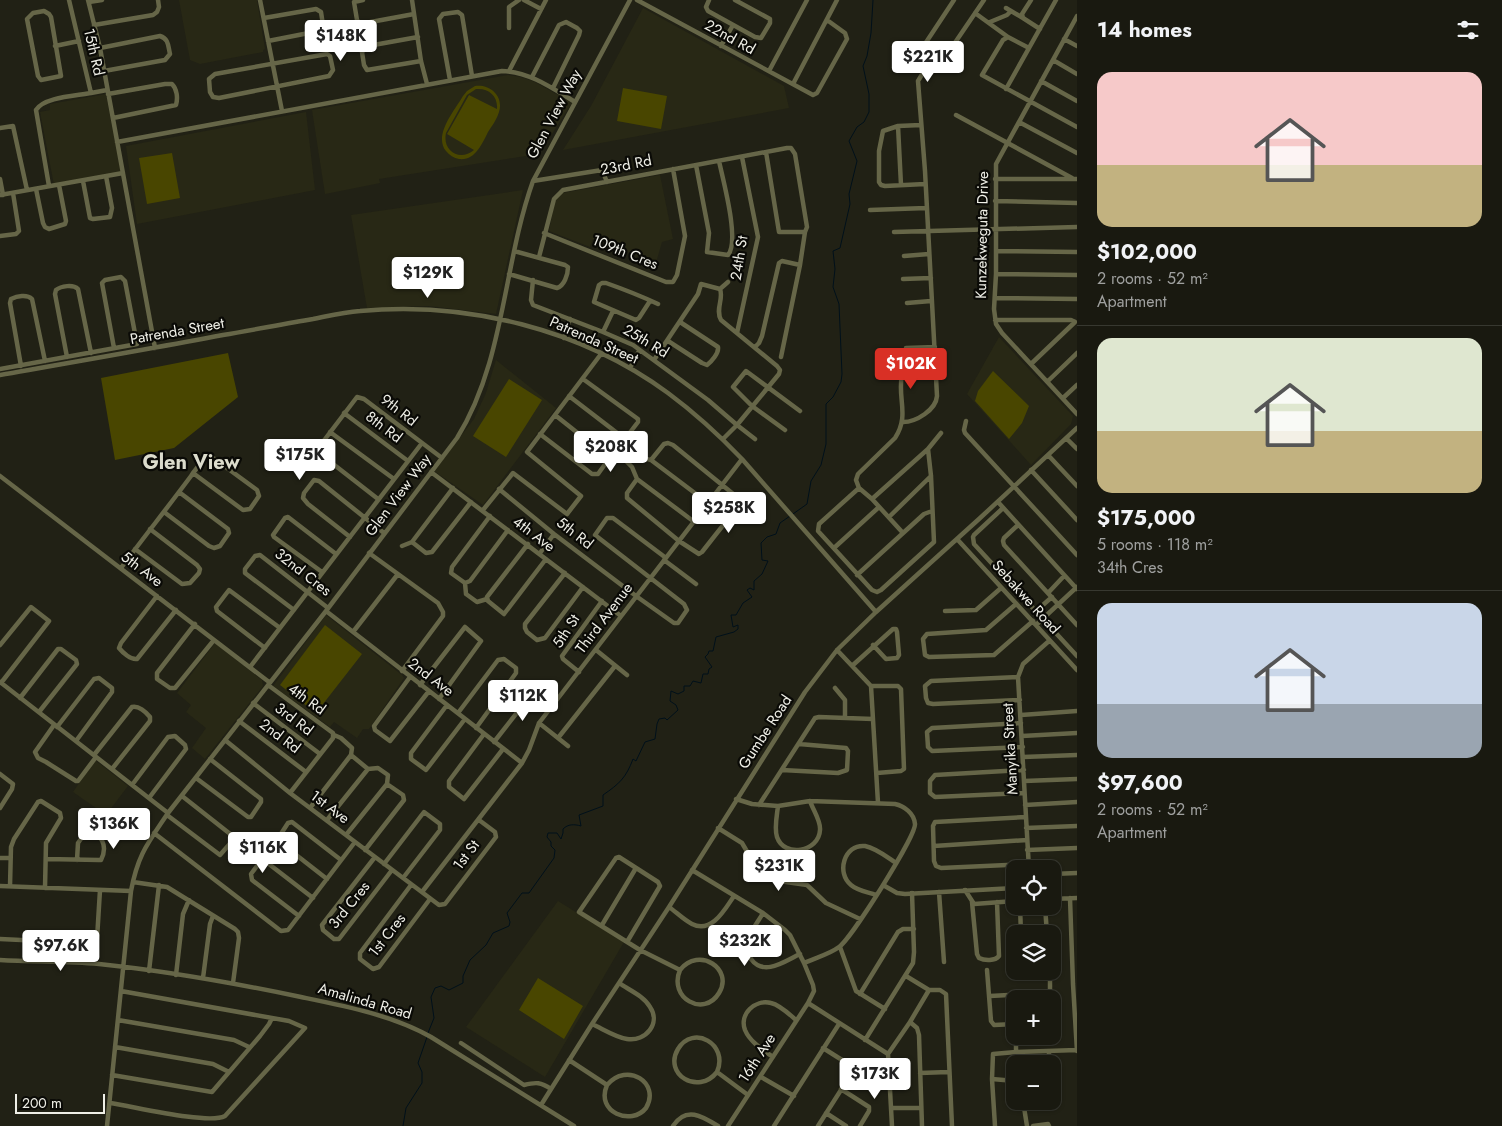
<!DOCTYPE html>
<meta charset="utf-8">
<style>
body{margin:0;font-family:Jost,sans-serif;background:#26261e;color:#f1f3f6;height:100vh;display:flex;flex-direction:column;font-size:19px;white-space:nowrap}
*{box-sizing:border-box;margin:0}
p{font-size:16px;color:#9fa09f}
.icon{flex:none;width:28px;height:28px;fill:none;stroke:currentColor;stroke-width:2;stroke-linecap:round;stroke-linejoin:round}
.map{position:relative;flex:1;overflow:hidden}
.details{display:flex;flex-direction:column;background:#191910;width:425px}
.details>*{flex:none}
.fabs{position:absolute;left:1006px;top:860px;display:grid;gap:10px}
.fabs a{display:grid;place-items:center;width:55px;height:55px;border-radius:10px;background:#191910;box-shadow:0 1px 4px #0004,0 0 0 1px #373830;font-size:25px}
.scale{position:absolute;left:15px;bottom:12px;width:90px;box-sizing:border-box;padding-left:5px;border:2px solid #efefe7;border-top:0;font-size:14px;line-height:18px;white-space:nowrap;color:#efefe7;-webkit-text-stroke:4px #0a0a06;paint-order:stroke}
.price{position:absolute;translate:-50% -42px;padding:0 11px;border-radius:5px;background:#fff;color:#222;font-size:16px;line-height:32px;filter:drop-shadow(0 1px 2px #0008)}
.price::after{content:'';position:absolute;left:50%;top:30px;width:15px;height:11px;margin-left:-8px;background:inherit;clip-path:polygon(0 0,100% 0,50% 100%)}
.price.selected{background:#d93025;color:#fff}
ul{padding:0;list-style:none}
li{display:grid;align-content:center;gap:10px;height:265px;padding:0 20px}
li+li{border-top:1px solid #373830}
li span{display:grid;place-items:center;height:155px;border-radius:15px;color:#555}
li>.icon{margin-inline-start:auto}
span .icon{width:90px;height:90px;fill:#fffc;stroke-width:1}
li b{font-size:21px}
h2{display:flex;justify-content:space-between;align-items:center;height:60px;padding:0 20px;font-size:21px}
main{display:flex;flex:1;min-height:0}
.map>svg:first-child{display:block}
</style>
<main>
<div class="map">
<svg width="1077" height="1126" viewBox="0 0 1077 1126">
<rect width="100%" height="100%" fill="#212115"/>
<path fill="#282815" d="M179,0h78l8,49 -2,1v2l-63,12 -10,-4z
M643,8l141,78 5,22 -226,42 28,-44z
M508,75l13,2 14,5 37,21 -33,51 -160,25 1,4 -55,11 -13,-84z
M106,94l15,79 -67,12 -14,-73 10,-2v-6z
M306,112l9,78 -178,34 -11,-78z
M660,175l13,64 -11,3 -6,21 -63,-24 -3,8 -41,-16 7,-35 7,-3z
M523,190l-27,124 -67,-8 -62,2 -16,-93z
M999,337l74,79 -2,8 -40,41 -64,-71z
M496,360l60,48 -73,97 -49,-34 40,-52 12,-26z
M326,615l76,60 2,3 -35,51h-6l-6,9 -23,-16 -4,5 -57,-41z
M215,643l47,37 1,6 -58,73 -13,-11 14,-20 -20,-16 5,-7 -14,-12z
M95,760l33,26 -22,29 -33,-23z
M558,901l66,41 -79,135 -79,-50z"/>
<path fill="#494600" fill-rule="evenodd" d="M475,86c15,-2 29,10 24,26 -2,7 -7,14 -11,20 -6,12 -13,29 -29,27 -5,-1 -10,-4 -13,-8 -13,-16 9,-41 17,-55l4,-5zM476,89c13,-1 22,7 21,20l-28,-14 -22,39 27,16c-14,12 -32,1 -28,-17l21,-38z
M623,88l44,8 -6,33 -44,-8z
M172,153l8,45 -33,6 -8,-46z
M228,353l10,44 -64,51 -59,12 -14,-82z
M993,371l36,35 -7,17 -13,16 -34,-38 3,-10z
M509,379l33,21 -36,57 -33,-21z
M325,625l37,29 -46,59 -36,-28z
M538,978l45,28 -19,33 -45,-29z"/>
<g fill="none" stroke-linecap="round" stroke-linejoin="round">
<path stroke="#00101a" stroke-width="1" d="M793,514l14,-10 4,-23 10,-16 5,-21v-40l7,-7 8,-15 1,-8 -3,-70 -6,-17 2,-18 -2,-18 7,-3 10,-44 -1,-10 8,-33 -8,-20 8,-14 7,-5 5,-10v-18l-6,-28 4,-10 4,-23 2,-33
M428,1033l6,-15 -3,-21 4,-9 6,-2 8,4 14,-7v-7l7,-16 16,-15 7,-12 16,-7 1,-4 -3,-9 15,-20h7l25,-35 1,-8 -4,-4v-4l-4,-5 1,-4h9l4,6 2,-6v-4c5,-5 11,-5 18,-3l-2,-11 24,-9v-11c16,-11 23,-17 30,-36l3,2 9,-19 10,-3 2,-15 2,-5 6,-1 2,2 11,-10 -2,-5 -6,-4 1,-10 7,3 6,-3v-5h6l3,-5 8,2 2,-9h5l1,-5 3,-2 -7,-10 3,-3 1,-3h4l3,-14 18,-5 4,-3v-4l-5,2 -2,-12h5l7,-12 9,-6 -5,-7 3,-2 4,2v-9l8,-7 6,-13 -6,-1 -1,-17 6,-6 9,-3 4,-11 10,-7
M403,1126l3,-18 16,-25v-11l-4,-9 9,-26"/>
<path stroke="#666648" stroke-width="4.5" d="M69,0l22,93 16,-3
M88,0l12,48 55,300
M260,0l22,111
M363,0l-9,2 3,18 3,4 54,-10
M412,0l9,61 6,23
M524,0l17,9
M637,0l176,95 4,-2 30,-54 -2,-6 -18,-13
M709,0l-3,7 2,4 47,26 6,1 9,-15v-4l-35,-19
M1031,0l-9,14 1,4 17,11
M89,2l13,-2
M1006,8l17,10
M44,11l5,3 2,3 10,59 -20,4 -3,-4 -11,-57 6,-6z
M975,13l33,24
M1077,16l-81,148v110l-2,35 2,15 6,9 75,81
M264,18l52,-9 5,3 2,13 -4,6 -51,10
M990,22l17,-7 4,-4
M94,25l59,-10 4,-3 2,-5 -1,-7
M509,28v-21l10,-7
M418,37l-50,9 -6,6 2,13 3,5 54,-9
M1064,39l13,7
M55,46l24,-5
M721,46l12,-21
M100,48l60,-12c9,3 8,10 10,18l-5,6 -61,11
M1029,48l-21,-11 -5,3 -21,35 95,52
M327,54l3,2 3,14 -4,6 -110,22 -6,-1 -3,-5 -1,-13 6,-5z
M1053,60l24,14
M929,63l-9,-4 -1,-6 35,-53
M509,71l37,-71
M769,71l38,-71
M532,77l27,-52 7,-3 11,6 3,3 -1,4 -26,53
M450,80l-11,-61 4,-5 15,-2 4,3 10,61
M1041,81l36,20
M793,84l44,-84
M1006,89l50,-89
M108,94l57,-10h7c5,5 6,14 4,21l-63,13
M956,115l116,63
M1019,122l58,31
M921,125l-23,1 -15,5 -4,20v31l2,3 4,1 40,-2
M898,126l3,59
M0,128l13,-2 14,64
M117,142l385,-71c28,1 50,17 73,31
M696,165l13,68 -2,19 21,3c12,-14 -5,-75 -9,-94
M0,179l3,16
M995,179h82
M83,181l7,37 3,1 17,-2 2,-9 -6,-32
M533,181l69,-11 5,12
M49,186l-13,-76c8,-13 40,-14 55,-17
M36,189l7,34 2,4 4,2 16,-5 1,-3 -7,-36
M0,195l123,-22
M995,201l82,2
M870,210l56,-2
M894,232l183,-5
M544,233l122,49h7l4,-7 8,-39 -12,-67
M0,236l16,-2 3,-3 -6,-38
M996,251l81,1
M904,256l25,-2
M539,257l15,-58 9,-9 224,-42h4l4,6 12,73 -2,5h-26l-13,-80
M509,274l48,14c7,-2 11,-13 11,-21l-3,-2 -51,-14
M996,274l81,1
M903,279l28,-1
M533,280l-2,20 2,5 70,27 30,13 75,55 29,25 -14,14
M720,289c4,10 -5,20 1,31l56,46 3,4 -1,4 -42,51 18,14
M720,289l8,-7
M995,298l82,1
M650,301l-11,17 -3,2 -42,-18 5,-17 3,-2h4c17,6 35,13 52,21
M907,303l24,-2
M995,320h76l4,2
M603,332l10,-21
M737,333l21,-96 -16,-80
M564,338l6,-19
M668,341l34,22 5,2c5,-4 12,-12 11,-18l-38,-25
M755,347l4,-4 3,-7 17,-73 3,-2 18,4
M906,348l29,-1
M67,357l-12,-63 1,-4c5,-4 17,-6 22,-1l13,64
M781,357l19,-92 5,-33
M654,360l44,-66 3,-10 19,5
M1031,364l44,-42
M21,366l-11,-63 1,-4c6,-3 16,-5 21,0l13,62
M630,368l9,-17
M0,369l137,-25 -12,-63 -4,-4 -16,3 -3,3 12,65
M0,375c74,-13 149,-26 223,-40 30,-5 60,-11 90,-16 15,-3 31,-7 47,-8 107,-10 221,18 308,82 27,20 51,42 74,66l134,153
M1048,381l29,-28
M569,396l56,43 13,-17v-3l-55,-40
M1063,398l14,-13
M344,413l64,48
M966,421l-2,9 1,3 112,122
M903,422c13,0 33,-12 34,-26l-12,-225 -7,-90 11,-18 19,-10 36,-53
M785,430l-33,-24 -19,-19 13,-16 54,40
M330,432l64,47
M540,434l52,40h6l10,-14v-3l-53,-42
M1066,438l11,11
M625,439l3,5 -6,9v4l10,10 5,12
M1048,455l29,31
M628,462c6,-8 14,-4 23,-2
M1031,470l46,50
M431,472l190,144
M0,476l269,206
M859,488l-40,36 -1,7 54,59 5,2 4,-2 53,-48 -3,-66 -3,-27
M499,489l55,45 82,62 38,27h4l9,-13 -3,-6 -89,-69 12,-17h6l53,40
M378,499l-59,-46v-6l38,-50 7,2 78,59
M872,499l56,-50 13,-16
M998,502l79,87
M1003,508l-29,27 -1,2 1,7 103,112
M483,510l30,-37 54,41 14,-18 -54,-44 74,-98
M164,512l45,34 5,2 6,-2 9,-13 -1,-4 -49,-37
M490,516l-38,51 -1,6 14,10 5,-2 38,-51
M889,517l42,-41
M693,521l-56,-42 -10,14v5l52,43 20,13 3,-2 37,-47 1,-5 -8,-7 -59,-48 -5,-2 -4,1 -13,16 57,43
M1018,525l-14,13 -1,3 1,4 73,80
M903,533l-31,-34 -13,-11 -3,-8 2,-6 37,-36c15,-23 2,-40 7,-63l34,-3
M350,537l-42,-33 -5,-6 1,-5 10,-13 5,1 65,52
M957,539l120,131
M412,542l14,11 6,-1 39,-50
M412,542l41,-54
M528,544l-41,53 1,4 16,13 42,-55
M402,546l10,-4
M834,548l45,-41
M135,549l47,35 8,-1 9,-10 1,-4 -3,-4 -47,-36
M369,553l69,50 5,9v4l-41,55
M540,553l14,-19
M664,560l32,24
M121,568c23,-31 47,-61 70,-92l2,-3 11,-14 2,-2h6l45,33 2,6 -9,13 -7,1 -50,-37
M322,572l-48,-35 -1,-2 12,-17 3,-1 48,37
M565,573l-40,51v4l2,4 10,8 8,-2 38,-51
M857,575l67,-61 8,-3
M465,583l1,11 11,8 10,-3
M1048,593l16,-17
M157,596l-36,47 -2,5c4,5 12,12 18,11l39,-49
M1016,604l-30,26 -59,4 -4,5 2,16 4,2 65,-2 39,-34
M294,610l-49,-37v-4l10,-13 5,-1 68,53
M326,611l196,152
M945,611l31,-1 25,-22
M1036,611l16,-14
M195,624l-38,49v6l13,9h5l39,-48
M1036,625l41,-38
M353,632l45,-58
M0,645l31,-38 18,14 -48,62
M265,648l-48,-37 -1,-4 13,-17 51,38
M596,650l31,25
M837,650l34,36 7,117
M853,665l40,-36h3l1,3 2,23 -2,3 -11,1 -13,-14
M250,667l172,-224
M579,672l-16,-13 -1,-3 40,-55
M410,677l-36,49 1,4 15,11 39,-50
M1018,677l-87,4 -6,5 1,12 2,5 5,1 87,-4
M0,682l168,131
M268,685l65,48v5l-43,55
M420,685l45,-58 16,14 -42,58
M871,686h27l3,3 3,80 -3,2 -24,2
M835,688l10,12v18
M20,698l38,-49h3l15,11 1,4 -38,48
M253,703l67,51
M447,705l-36,48v6l15,11 39,-51
M458,713l40,-53 6,-1 12,9v5l-40,55
M1021,715l56,-4
M239,721l67,51
M539,723l29,23
M1021,723l-89,5 -5,4 1,15 4,4 91,-4
M54,725l-19,27 3,6 8,4 30,19h2l18,-24
M57,727l37,-48 5,-1 13,10v4l-36,49
M484,734l-35,47v6l15,12 39,-50
M334,735l7,3 11,10 -1,7
M1022,736l55,-3
M558,738l57,-72
M225,740l65,53 149,112 6,-1 51,-67 -1,-5 -16,-12
M494,742l43,-55h5l15,12
M94,755l38,-48c6,-2 14,5 18,10v4l-38,48
M1023,757l54,-2
M368,769l10,-1 10,7 -1,9
M782,770l56,3 9,-3 1,-19 -2,-3 -47,-4
M1024,770l-89,5 -5,6v12l5,4 89,-4
M0,774l13,10 -1,5 -12,19
M196,778l52,39h3l10,-15v-3l-51,-40
M1024,781l53,-2
M132,785l36,-48 7,-1 10,9 1,4 -37,49
M736,799l16,5 26,2 32,-5 85,3c9,2 19,9 20,20 1,12 -64,115 -76,123 -9,7 -24,11 -35,16
M759,805l56,-87 4,-1 54,2
M1025,805l52,-3
M778,806c-1,9 -4,22 -1,31 7,21 42,15 43,-7 1,-9 -7,-20 -10,-29
M310,808l41,-53 17,14 -41,51
M167,815l53,40 14,-16v-2l-52,-41
M1026,817l-91,5 -2,4 1,35 2,5 5,2 87,-4
M718,828l24,15 13,22 24,16 28,4 19,18 34,16
M1026,828l51,-2
M154,833l127,98 7,-1 67,-88
M346,835l41,-51 16,11 1,5 -39,50
M934,846l93,-6
M1027,850l50,-2
M375,857l-53,68 1,5 11,9h5l53,-69
M0,858h10
M46,859l53,1h2c7,-14 1,-28 -15,-28l-8,11 -1,17
M384,864l40,-52 16,12v6l-37,48
M1029,869l-11,-192 5,-13 26,-23
M692,870l71,43 22,17 5,5 14,28 9,22 1,6 -6,12 -80,123
M1052,874l25,-1
M327,879l-50,-39 11,-17 4,-1 49,38
M133,882l34,5 68,42 3,3 1,6 -6,45
M411,885l-51,68v6l13,10 6,-2 51,-68
M883,885l14,8 8,1 110,-6
M0,886l131,5
M10,886l1,-39 3,-8 24,-37 3,-1 19,12 1,5 -15,25 -1,45
M965,890l9,14 41,-3
M422,892l100,-129 7,-13 10,-27 203,-264
M939,892l5,70
M876,895c-8,-3 -18,-4 -25,-10 -15,-12 -7,-41 14,-39 11,2 22,11 31,17
M1070,898l3,86 4,67
M1052,899l25,-1
M972,902l5,52 2,4c6,3 16,3 20,-2l-2,-54
M1020,906l1,28
M1045,906l2,28
M669,907c7,5 15,13 23,17 20,10 33,-15 42,-28
M763,913c-5,9 -13,18 -15,28 -2,6 -1,13 3,18 13,18 34,2 49,-5
M299,916l-47,-36 -1,-6 9,-12 5,-1 48,37
M602,925l34,-57
M0,939l83,4h8l6,-4 3,-49
M627,942l33,-56 -2,-4 -39,-25 -3,1 -37,54 61,38 40,20c-12,28 24,48 39,23 15,-24 -20,-47 -39,-23
M840,947l16,44 29,18
M0,960c33,2 66,1 99,4 68,7 135,19 202,33 44,9 91,18 130,40l143,89
M987,970l4,51 3,4 21,-1
M149,971l10,-86
M176,975l7,-61 6,-14
M906,976l23,14
M203,978l7,-54 3,-8
M860,994l38,-62 5,-3h11
M990,996l60,-3v-22
M808,1003l80,51
M118,1020l116,20 15,7
M910,1022l7,6 2,7 3,91
M592,1024c11,5 23,13 35,15 19,3 34,-16 23,-32 -6,-11 -21,-17 -31,-24
M1016,1036v16
M865,1040l48,-77 1,-11 -2,-59
M461,1043l63,42c12,-3 17,-3 27,4
M115,1047l98,17 16,8
M823,1048l57,36h10
M1049,1052v12
M773,1057c-10,-7 -23,-15 -28,-27 -6,-16 10,-31 26,-27 9,2 18,11 25,17
M569,1060l38,25c-12,28 25,41 39,23 15,-25 -19,-47 -39,-23
M717,1072c-19,24 -54,2 -39,-23 15,-25 51,-5 39,23l31,23
M920,1073l28,-1
M112,1075l100,17 48,-56 9,-12 3,-6
M761,1077l33,19
M992,1079l23,2
M841,1089l28,18v4l-9,15
M1023,1101l4,25
M110,1103c22,3 98,22 115,13l80,-88 -16,-7 -168,-30
M541,1105l51,-81 77,-117 136,-215 32,-42 39,-38 103,-93 98,-91
M891,1108h30
M826,1113l20,13
M107,1126l24,-235c7,-37 17,-48 37,-78l158,-202 131,-173c48,-77 46,-173 76,-257l97,-181
M673,1126c13,-20 29,-10 45,0
M774,1126l65,-102
M818,1126l37,-58
M892,1126l-4,-72 22,-32 19,-32h11l6,4 6,132
M995,1126l-3,-47 1,-25 23,-2 61,-2
M1033,1126l15,-2 1,2"/>
</g>
<g text-anchor="middle" dominant-baseline="central" stroke-width="4.5" stroke-linejoin="round" paint-order="stroke">
<g font-size="15" fill="#efefe7" stroke="#0a0a06">
<text transform="translate(730 37) rotate(29)">22nd Rd</text>
<text transform="translate(94 52) rotate(77)">15th Rd</text>
<text transform="translate(554 114) rotate(-62)">Glen View Way</text>
<text transform="translate(626 165) rotate(-11)">23rd Rd</text>
<text transform="translate(982 235) rotate(-89)">Kunzekweguta Drive</text>
<text transform="translate(625 252) rotate(22)">109th Cres</text>
<text transform="translate(739 258) rotate(-81)">24th St</text>
<text transform="translate(177 331) rotate(-10)">Patrenda Street</text>
<text transform="translate(594 340) rotate(24)">Patrenda Street</text>
<text transform="translate(646 341) rotate(31)">25th Rd</text>
<text transform="translate(399 410) rotate(38)">9th Rd</text>
<text transform="translate(384 427) rotate(37)">8th Rd</text>
<text transform="translate(398 495) rotate(-53)">Glen View Way</text>
<text transform="translate(575 533) rotate(38)">5th Rd</text>
<text transform="translate(534 534) rotate(37)">4th Ave</text>
<text transform="translate(142 569) rotate(37)">5th Ave</text>
<text transform="translate(303 572) rotate(38)">32nd Cres</text>
<text transform="translate(1026 597) rotate(48)">Sebakwe Road</text>
<text transform="translate(604 618) rotate(-53)">Third Avenue</text>
<text transform="translate(566 631) rotate(-57)">5th St</text>
<text transform="translate(431 677) rotate(37)">2nd Ave</text>
<text transform="translate(307 699) rotate(36)">4th Rd</text>
<text transform="translate(294 719) rotate(37)">3rd Rd</text>
<text transform="translate(765 732) rotate(-57)">Gumbe Road</text>
<text transform="translate(280 736) rotate(37)">2nd Rd</text>
<text transform="translate(1010 749) rotate(-93)">Manyika Street</text>
<text transform="translate(330 807) rotate(37)">1st Ave</text>
<text transform="translate(466 855) rotate(-53)">1st St</text>
<text transform="translate(349 905) rotate(-51)">3rd Cres</text>
<text transform="translate(387 935) rotate(-52)">1st Cres</text>
<text transform="translate(365 1001) rotate(16)">Amalinda Road</text>
<text transform="translate(757 1058) rotate(-57)">16th Ave</text>
</g>
<g font-size="20" font-weight="bold" fill="#dcdccc" stroke="#0a0a06">
<text x="191" y="462">Glen View</text>
</g>
</g>
</svg>
<div class="fabs">
<a><svg class="icon" aria-label="locate" viewBox="0 0 24 24"><circle cx="12" cy="12" r="6"/><path d="M12 2v4M12 18v4M2 12h4M18 12h4"/></svg></a>
<a><svg class="icon" aria-label="layers" viewBox="0 0 24 24"><path d="M12 4l9 5-9 5-9-5zM3 14l9 5 9-5"/></svg></a>
<a>+</a>
<a>−</a>
</div>
<div class="scale">200 m</div>
<b class="price" style="left:341px;top:62px">$148K</b>
<b class="price" style="left:928px;top:83px">$221K</b>
<b class="price" style="left:428px;top:299px">$129K</b>
<b class="price selected" style="left:911px;top:390px">$102K</b>
<b class="price" style="left:611px;top:473px">$208K</b>
<b class="price" style="left:300px;top:481px">$175K</b>
<b class="price" style="left:729px;top:534px">$258K</b>
<b class="price" style="left:523px;top:722px">$112K</b>
<b class="price" style="left:114px;top:850px">$136K</b>
<b class="price" style="left:263px;top:874px">$116K</b>
<b class="price" style="left:779px;top:892px">$231K</b>
<b class="price" style="left:745px;top:967px">$232K</b>
<b class="price" style="left:61px;top:972px">$97.6K</b>
<b class="price" style="left:875px;top:1100px">$173K</b>
</div>
<section class="details">
<h2>14 homes<svg class="icon" aria-label="filters" viewBox="0 0 24 24"><path d="M4 7h16M4 17h16"/><circle cx="9" cy="7" r="2"/><circle cx="15" cy="17" r="2"/></svg></h2>
<ul>
<li><span style="background:linear-gradient(#f6c9c9 60%,#c2b280 0)"><svg class="icon" aria-label="home" viewBox="0 0 24 24"><path d="M3 11l9-7 9 7M6 9v11h12V9"/></svg></span><div><b>$102,000</b><p>2 rooms · 52 m²</p><p>Apartment</p></div></li>
<li><span style="background:linear-gradient(#dfe7d0 60%,#c2b280 0)"><svg class="icon" aria-label="home" viewBox="0 0 24 24"><path d="M3 11l9-7 9 7M6 9v11h12V9"/></svg></span><div><b>$175,000</b><p>5 rooms · 118 m²</p><p>34th Cres</p></div></li>
<li><span style="background:linear-gradient(#c9d6e8 65%,#9aa5b1 0)"><svg class="icon" aria-label="home" viewBox="0 0 24 24"><path d="M3 11l9-7 9 7M6 9v11h12V9"/></svg></span><div><b>$97,600</b><p>2 rooms · 52 m²</p><p>Apartment</p></div></li>
</ul>
</section>
</main>
